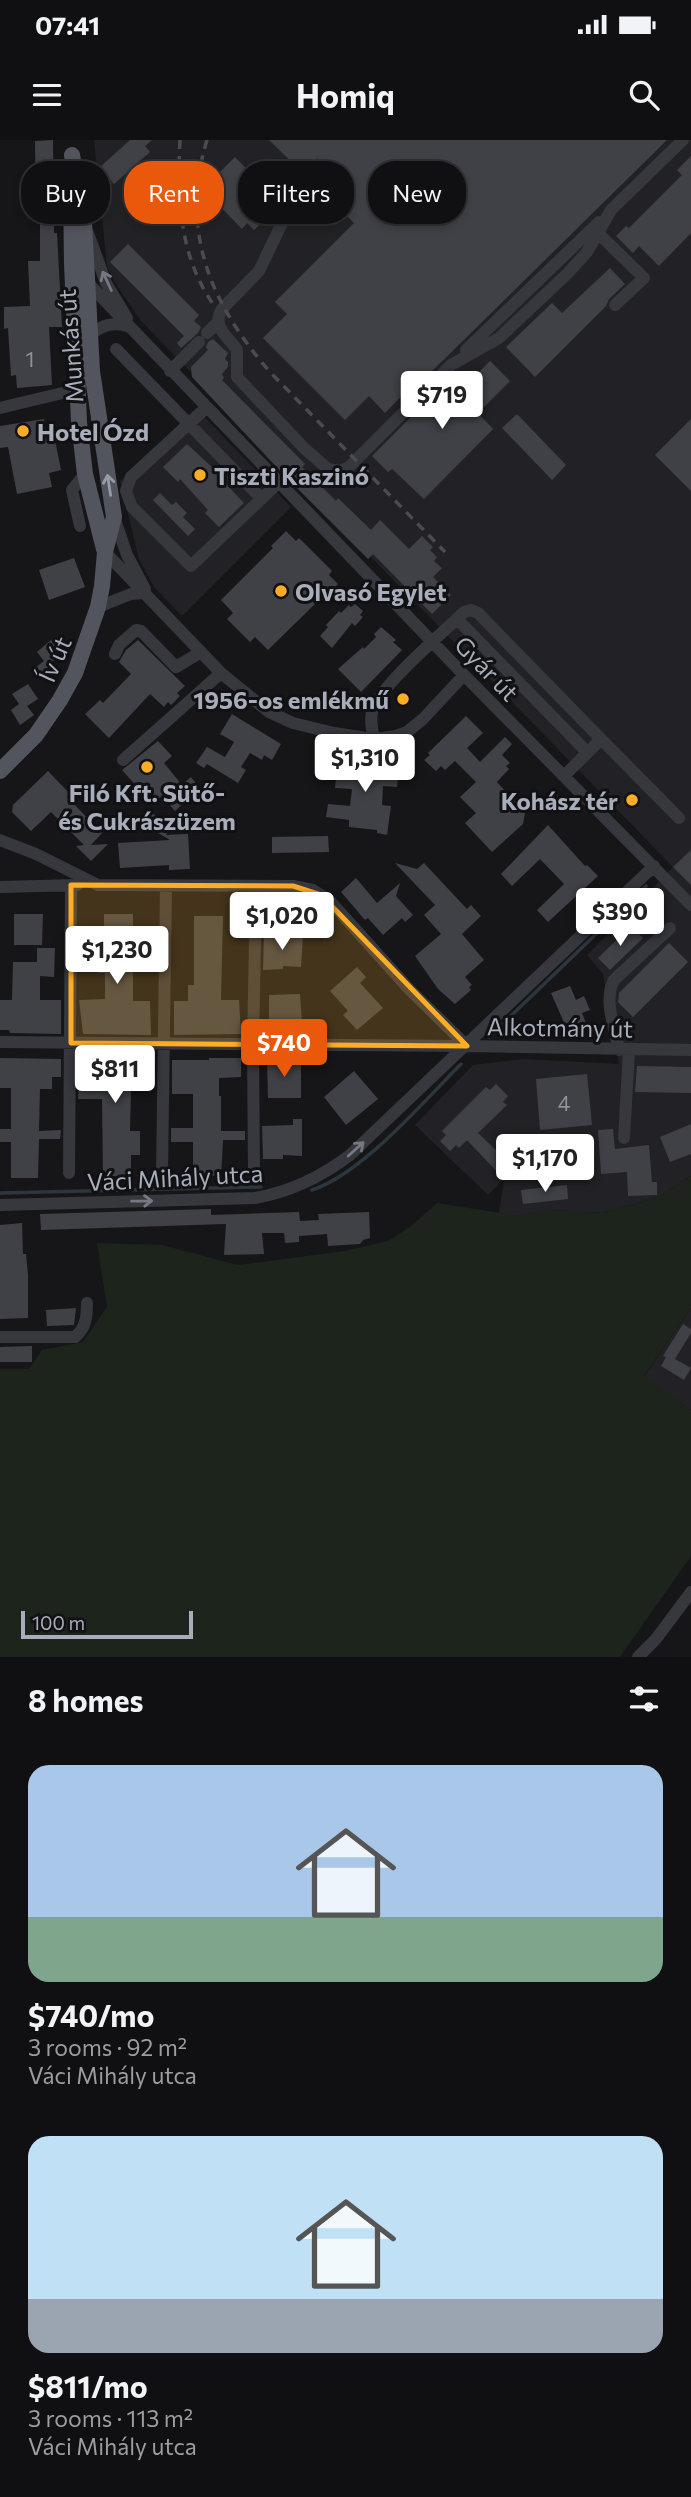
<!DOCTYPE html>
<meta charset="utf-8">
<style>
body{margin:0;font-family:Commissioner,sans-serif;background:#1e1e20;color:#f1f3f6;height:100vh;display:flex;flex-direction:column;font-size:26px;white-space:nowrap}
*{box-sizing:border-box;margin:0}
p{font-size:23px;color:#9c9d9f}
.icon{flex:none;width:38px;height:38px;fill:none;stroke:currentColor;stroke-width:2;stroke-linecap:round;stroke-linejoin:round}
.map{position:relative;height:1517px;overflow:hidden}
.sheet{display:flex;flex-direction:column;background:#101012;flex:1}
.sheet>*{flex:none}
.hud{position:absolute;left:21px;top:21px;width:649px;height:63px;display:flex;gap:14px}
.scale{position:absolute;left:21px;bottom:18px;width:172px;box-sizing:border-box;padding-left:7px;border:4px solid #a7adba;border-top:0;font-size:19px;line-height:24px;white-space:nowrap;color:#a7adba;-webkit-text-stroke:5px #111113;paint-order:stroke}
.price{position:absolute;translate:-50% -60px;padding:0 16px;border-radius:7px;background:#fff;color:#222;font-size:23px;line-height:46px;filter:drop-shadow(0 2px 4px #0008)}
.price::after{content:'';position:absolute;left:50%;top:42px;width:21px;height:16px;margin-left:-10px;background:inherit;clip-path:polygon(0 0,100% 0,50% 100%)}
.price.active{background:#ea580c;color:#fff}
ul{padding:0;list-style:none}
li{display:grid;align-content:center;gap:14px;height:371px;padding:0 28px}
li span{display:grid;place-items:center;height:217px;border-radius:21px;color:#555}
li>.icon{margin-inline-start:auto}
span .icon{width:126px;height:126px;fill:#fffc;stroke-width:1}
li b{font-size:30px}
h2{display:flex;justify-content:space-between;align-items:center;height:84px;padding:0 28px;font-size:30px}
.tag{padding:0 24px;border-radius:28px;background:#101012;box-shadow:0 4px 10px #0003,0 0 0 2px #303032;font-size:24px;line-height:63px}
.tag.active{background:#ea580c;color:#fff}
.status{display:flex;justify-content:space-between;align-items:center;height:49px;padding:0 35px;background:#101012;direction:ltr}
.status svg{height:19px;fill:currentColor}
header{display:flex;justify-content:space-between;align-items:center;height:91px;padding:0 28px;background:#101012;font-size:32px;font-weight:700}
.map>svg:first-child{display:block}
</style>
<div class="status"><b>07:41</b><svg viewBox="0 0 49 12"><path d="M0 12V9h3v3zM5 12V6h3v6zM10 12V3h3v9zM15 12V0h3v12zM26 1h20v11H26zM47 4h2v5h-2z"/></svg></div>
<header><svg class="icon" aria-label="menu" viewBox="0 0 24 24"><path d="M4 6h16M4 12h16M4 18h16"/></svg>Homiq<svg class="icon" aria-label="search" viewBox="0 0 24 24"><circle cx="10" cy="10" r="6"/><path d="M15 15l6 6"/></svg></header>
<div class="map">
<svg width="691" height="1517" viewBox="0 0 691 1517">
<rect width="100%" height="100%" fill="#161618"/>
<path fill="#222226" d="M94,0h597v1036l-33,21 -56,16 -50,-3 -32,6 -21,-3 5,-34 -16,16 -73,-70 58,-60 51,-6 95,5 -16,-90 -16,-19 86,-88 -532,-546 -24,-35 -10,-20z
M196,268l95,99 -109,109 -28,-29 -15,-28 -19,-78z
M691,1168v102l-47,-33z"/>
<path fill="#1c241c" d="M691,1036v132l-47,68 47,34v146l-71,101h-620v-288h29l13,-19 41,-8 24,-35 -10,-64 65,2 76,20 106,-14 44,-10 23,-15 26,-23 83,13 32,-6 50,3 56,-16z"/>
<g fill="none" stroke-linecap="round" stroke-linejoin="round">
<path stroke="#2b363e" stroke-width="3.5" d="M489,897l157,-151
M312,1050c50,-16 111,-88 149,-126
M0,1053l261,-6"/>
</g>
<path fill="#404146" d="M53,0l1,93h3l5,94h-13l3,58 -35,3 -1,-13 -5,1 -3,-48 -4,1v-22l26,-1 -2,-45h12v-42h-4l-1,-78z
M130,0h22l-7,6 5,6 -36,32 -15,-16z
M269,0h398l-245,241 -1,-5 -36,37 -16,-17 -24,24 -82,-82 24,-24 -12,-12 79,-79 -37,-37 14,-14 -14,-14 -14,15z
M691,16v77l-32,33 -20,-20 -6,7 -17,-17 10,-10 3,2 53,-53 -5,-5z
M235,17l35,36 4,-4 11,12 -6,5 4,4 -4,2 -5,8 -4,-5 -16,15 -7,-7 -5,6 -39,-40z
M128,104l71,71 -5,6 7,6 -3,6 -17,15 -4,-5 7,-7 -74,-74z
M610,128l15,16 -16,15 -3,7 -71,71 -29,-30 46,-44 10,10z
M213,199l15,14 -3,6 3,3v5l-6,7 2,4 -2,2 83,84 -3,3 34,34 2,-3 33,32 9,-10 29,29 13,-13 11,11 -3,3 7,7 -3,4 8,7 -9,9 18,18 -19,19 -59,-60 -5,5 -85,-85 -91,-97 -1,-10 17,-17 -2,-3 2,-5z
M490,221l20,20 -32,32 15,16 -69,70 -32,-30 -4,3 -16,-16 81,-81 11,12z
M517,274l49,51 -14,15 -50,-52z
M44,279l3,18 7,-2 7,35 -12,3 3,14 -35,7 -9,-47 -8,1v-22z
M691,279v72l-36,-36z
M187,304l40,37 -2,2 19,20 -25,24 -14,-14 3,-3 -28,-31 -2,3 -15,-15z
M160,353l12,12 4,-3 11,11 -4,4 12,12 -7,7 -35,-36z
M286,391l10,10 3,-3 33,33 -3,4 9,9 -15,16 -2,-2 -53,52 -13,-13 -5,5 -23,-23 6,-6 -12,-13 52,-52 -2,-2z
M74,418l11,29 -36,13 -10,-30z
M355,464l8,7 -3,4 3,2 -8,9 -3,-3 -20,25 -12,-12 8,-9 -2,-2 13,-14 2,2 8,-8 2,2z
M381,487l15,13 -3,2 9,8 -41,42 -23,-23 25,-22 1,2 12,-12 -2,-3z
M51,500l11,14 -10,8 8,9 -13,10 -11,-14 8,-6 -7,-9z
M138,500l47,46 -8,7 3,3 -9,9 -3,-3 -4,5 -14,-13 -41,44 -24,-24 15,-14 3,3 28,-29 -12,-12 7,-12z
M28,544l10,15 -11,7 7,9 -14,10 -9,-15 8,-6 -7,-10z
M232,574l49,30 -9,16 -8,-5 -2,5 -12,-7 -9,14 5,3 -8,13 -31,-19 -3,4 -8,-5 11,-16 18,10 9,-15 -14,-8z
M466,576l17,17 -16,15 13,14 25,-25 7,7 -10,11 8,8 -4,3 3,3 -12,13 16,18 2,-2 7,7 -2,2 5,6 -2,11 -31,28 -27,-29 11,-10 -16,-16 16,-15 -21,-21 -10,9 -4,-4 -5,5 -12,-11 6,-5 -2,-2z
M158,601l14,15 -8,7 18,22 9,-8 7,9 -10,9 2,2 -15,14 -13,-15 -5,4 -13,-14 -4,4 -18,-20z
M338,618l54,5v6h7l-2,18 -14,-1 -1,19 9,1 -4,29 -10,-2v-3l-28,-3v-7l-23,-3 2,-13 22,2 2,-17 -17,-1z
M48,631l22,23 -3,3 35,36 -11,12 17,-1 -17,17 -15,-15 8,-1 -33,-33 -20,19 -19,-19 1,-7z
M146,670l26,15 -6,10 22,-1 2,35 -21,1v-5l-49,3 -2,-25 52,-3 -31,-18z
M548,685l37,41 2,-1 11,11 -50,46 -11,-12 27,-26 -24,-25 -28,27 -11,-12z
M328,696l1,16 -57,1v-16z
M691,710v35l-18,-18z
M395,723l22,6 7,-6 43,46 4,-4 10,11 -19,18 22,26 -19,17 7,8 -3,2 2,3 -16,14 -17,-15 -23,-33 26,-22 -17,-19 11,-10z
M356,738l21,25 23,-20 -4,13 17,19 -8,7 -3,-4 -19,17 -15,-17 -3,2 -24,-28z
M14,774h29l-1,31h-28z
M104,774h29v87h17l1,34 -68,-1 -4,-34 26,-1v-26h-7v-24h6z
M194,776h29l-2,84h18l2,34 -67,1v-34h14v-16h6z
M631,786l12,12 -33,32 -12,-12z
M303,795l-2,32 -18,-1v3l-20,1 1,-34z
M669,803l19,19 -55,55 -15,-15 1,-9z
M37,808h18l-1,29 -14,-1v24h21v34l-51,-1 -1,-3h-9v-30h12l1,-38h24z
M357,827l9,10 -6,6 23,25 -26,22 -14,-15 5,-4 -18,-20z
M570,846l6,14 8,-4 6,14 -8,3 6,15 -18,8 -19,-43z
M300,854l3,42h-34v-41z
M81,916l71,3 -1,28h-8v3h-12l-1,41h10v24h-9v21h-28l-1,-77h-24z
M0,918l61,1v18h-9v12h-12l-1,42 22,-1 -1,9h-21l-1,39h-27v-36h-11v-13h11v-41h-11z
M209,918h32v19l-22,1v18h2v35h24v9h-22l-2,36 -28,-1v-33h-22v-14h22v-34h-21v-34h37z
M267,919l34,1v38h-33z
M637,926l54,1v26l-56,-1z
M354,931l24,28 -32,26 -22,-28z
M587,934l5,51 -52,5 -4,-51z
M496,944l12,12 -5,6 4,3 -29,28 18,17 8,-7 3,4 14,-13 6,6 -15,14 5,5 -17,16 -33,-35 -8,8 -3,-3 -6,6 -10,-10 6,-6 -4,-4 44,-44 4,3z
M293,979h9v37l-19,-1v4h-20l-1,-33 31,-1z
M691,984v30l-21,8 -10,-25z
M613,989l2,20 34,-4 3,37h5v13l-29,1 -1,-24 -26,2 -3,-44z
M567,1045l1,14 -45,5 -2,-14z
M211,1069v6l88,-3 1,9 19,-1 -1,-6 51,-2 1,26 -7,2 -3,4 -32,2 -1,-12 -28,2v6l-14,1 -1,-10h-22l2,21 -40,1 2,-31 -185,6 -1,-16z
M22,1083l1,31h3l2,21v43l-28,1v-94z
M76,1168l-2,17 -27,1 -1,-16z
M683,1184l8,5v4l-16,26 16,9 -7,12 -23,-14 5,-9 -3,-1z
M32,1206v16h-32v-15z"/>
<g fill="none" stroke-linecap="round" stroke-linejoin="round">
<path stroke="#37383e" stroke-width="12" d="M284,79l-25,52 -37,38c-11,18 6,27 15,41v27l67,71 24,21 12,2 9,-4 102,-102 48,-27 69,-65 19,-21 24,-42 72,-70
M88,93l18,50 21,35
M598,93l46,45 -29,27
M86,141l378,394 227,230
M207,193l10,-10
M86,199c11,-12 24,-18 41,-13
M116,209l146,150
M466,210l133,-128
M170,231l29,-29
M0,268l71,-17 11,-9
M206,268l-75,69 -5,14 6,16 59,59 87,-83
M114,377l13,38 18,34
M80,386l-8,-36 13,-16
M105,412l116,121 48,39 24,11 41,10 40,6 22,-3 11,-4 16,-13 41,-44
M98,467l33,-13 12,-1
M457,479l130,133
M115,514l4,-9 17,-15 5,1 35,36 25,-15
M374,599c-2,-9 -4,-18 -2,-27 6,-25 71,-79 92,-100l7,-2 7,3 123,126 -37,37
M601,599l78,79
M123,620l98,-87
M0,700l36,14 62,31 195,1 20,4 16,10 80,89 58,57 224,4
M0,747l77,-2
M0,902l467,4
M619,910c-4,-21 -16,-50 -5,-70l56,-52
M624,998l5,-88
M69,1033l2,-288
M162,1034l4,-287
M254,1034l-1,-129 3,-159
M0,1065l255,-7c35,-6 66,-21 95,-43l304,-289
M0,1197h75c11,-9 12,-21 12,-34
M638,1517l18,-18 35,-47"/>
<path stroke="#52555d" stroke-width="16" d="M71,46l1,78 7,158 6,52 19,75
M0,631l36,-36 24,-35 15,-27 23,-66 4,-21 3,-34 9,-35 -22,-146 -8,-149 -12,-67"/>
<path stroke="#494c53" stroke-width="3.5" stroke-dasharray="9 7" stroke-linecap="butt" d="M180,0c-3,57 -1,115 33,164
M207,0c-28,91 4,165 64,233l174,179"/>
</g>
<defs><path id="oneway-shaft" d="M-6 0H5M1.5-3L5.5 0L1.5 3" fill="none" stroke-width="1.6" stroke-linecap="round" stroke-linejoin="round" transform="scale(1.75)"/></defs>
<g stroke="#757882">
<use href="#oneway-shaft" transform="translate(107 141) rotate(-115)"/>
<use href="#oneway-shaft" transform="translate(356 1009) rotate(-42)"/>
<use href="#oneway-shaft" transform="translate(142 1061) rotate(-1)"/>
</g>
<use stroke="#969ba7" href="#oneway-shaft" transform="translate(109 345) rotate(-99)"/>
<path fill="#ffad27" fill-opacity="0.2" stroke="#ffad27" stroke-width="5" stroke-linejoin="round" d="M71,745l222,1 28,9 146,151 -396,-3z"/>
<g fill="#ffad27" stroke="#111113" stroke-width="2.5">
<circle cx="23" cy="291" r="7"/>
<circle cx="200" cy="335" r="7"/>
<circle cx="281" cy="451" r="7"/>
<circle cx="403" cy="559" r="7"/>
<circle cx="147" cy="627" r="7"/>
<circle cx="632" cy="660" r="7"/>
</g>
<g text-anchor="middle" dominant-baseline="central" stroke-width="6" stroke-linejoin="round" paint-order="stroke">
<g font-size="21" fill="#8d929d">
<text x="30" y="218">1</text>
<text x="564" y="962">4</text>
</g>
<g font-size="24" fill="#a7adba" stroke="#111113">
<text transform="translate(70 206) rotate(-94)">Munkás út</text>
<text transform="translate(54 519) rotate(-66)">Ív út</text>
<text transform="translate(487 528) rotate(46)">Gyár út</text>
<text transform="translate(560 887) rotate(1)">Alkotmány út</text>
<text transform="translate(175 1037) rotate(-3)">Váci Mihály utca</text>
</g>
<g font-size="24" font-weight="bold" fill="#a7adba" stroke="#111113" text-anchor="start">
<text x="37" y="291">Hotel Ózd</text>
<text x="214" y="335">Tiszti Kaszinó</text>
<text x="295" y="451">Olvasó Egylet</text>
<text x="389" y="559" text-anchor="end">1956-os emlékmű</text>
<text x="147" y="652" text-anchor="middle">Filó Kft. Sütő-<tspan x="147" dy="28">és Cukrászüzem</tspan></text>
<text x="618" y="660" text-anchor="end">Kohász tér</text>
</g>
</g>
</svg>
<div class="scale">100 m</div>
<b class="price" style="left:442px;top:291px">$719</b>
<b class="price" style="left:365px;top:654px">$1,310</b>
<b class="price" style="left:620px;top:808px">$390</b>
<b class="price" style="left:282px;top:812px">$1,020</b>
<b class="price" style="left:117px;top:846px">$1,230</b>
<b class="price active" style="left:284px;top:939px">$740</b>
<b class="price" style="left:115px;top:965px">$811</b>
<b class="price" style="left:545px;top:1054px">$1,170</b>
<div class="hud">
<a class="tag">Buy</a>
<a class="tag active">Rent</a>
<a class="tag">Filters</a>
<a class="tag">New</a>
</div>
</div>
<section class="sheet">
<h2>8 homes<svg class="icon" aria-label="filters" viewBox="0 0 24 24"><path d="M4 7h16M4 17h16"/><circle cx="9" cy="7" r="2"/><circle cx="15" cy="17" r="2"/></svg></h2>
<ul>
<li><span style="background:linear-gradient(#a9c7e8 70%,#7fa58c 0)"><svg class="icon" aria-label="home" viewBox="0 0 24 24"><path d="M3 11l9-7 9 7M6 9v11h12V9"/></svg></span><div><b>$740/mo</b><p>3 rooms · 92 m²</p><p>Váci Mihály utca</p></div></li>
<li><span style="background:linear-gradient(#bfe0f5 75%,#9aa5b1 0)"><svg class="icon" aria-label="home" viewBox="0 0 24 24"><path d="M3 11l9-7 9 7M6 9v11h12V9"/></svg></span><div><b>$811/mo</b><p>3 rooms · 113 m²</p><p>Váci Mihály utca</p></div></li>
</ul>
</section>
